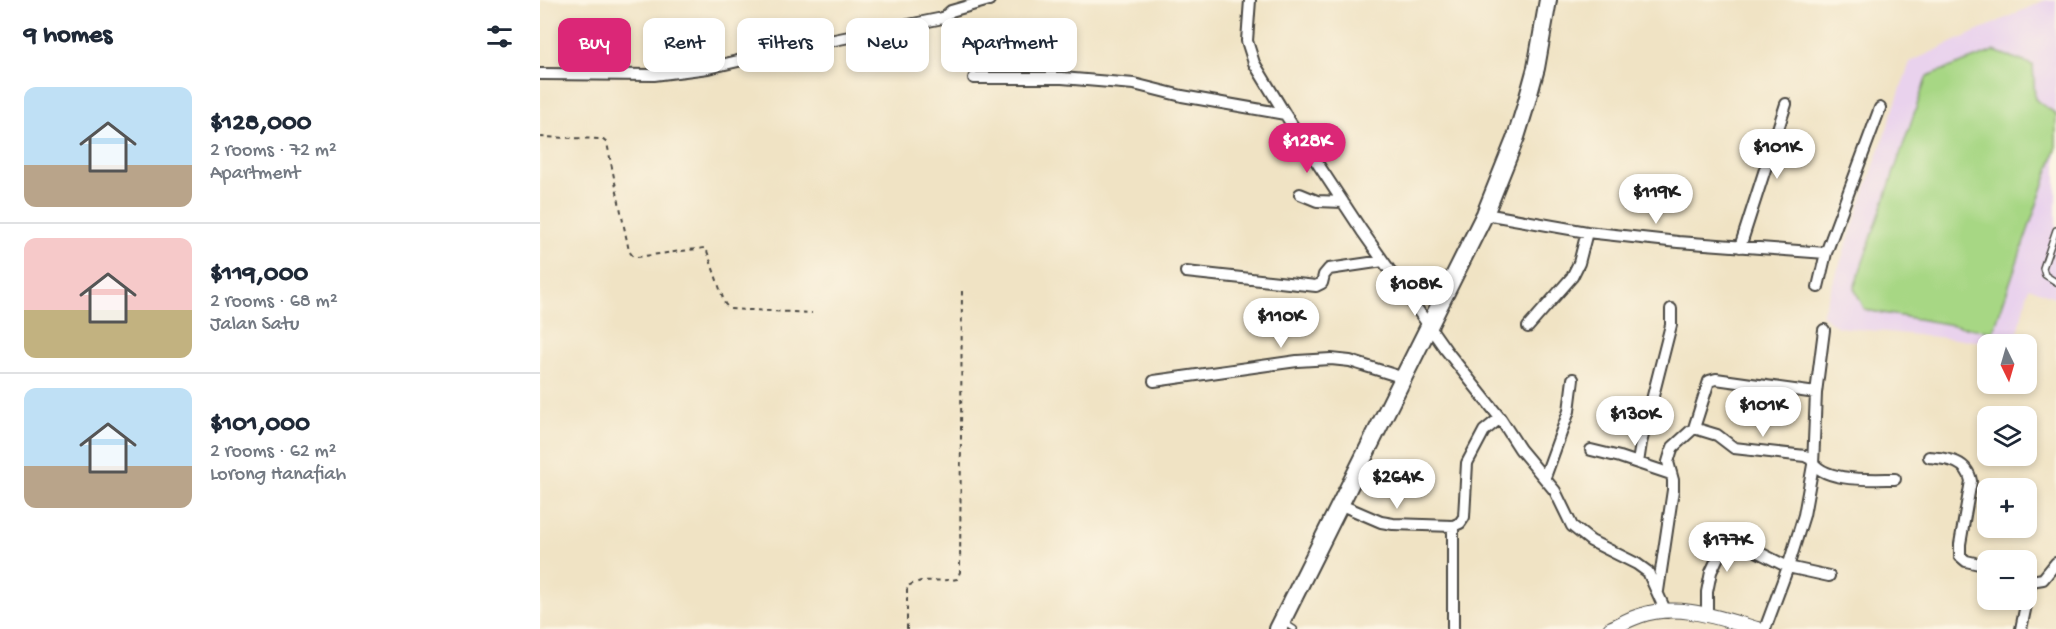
<!DOCTYPE html>
<meta charset="utf-8">
<style>
body{margin:0;font-family:"Gochi Hand",sans-serif;background:#f2f2f3;color:#1f2937;height:100vh;display:flex;flex-direction:column;font-size:22px;white-space:nowrap}
*{box-sizing:border-box;margin:0}
p{font-size:20px;color:#747a83}
.icon{flex:none;width:33px;height:33px;fill:none;stroke:currentColor;stroke-width:2;stroke-linecap:round;stroke-linejoin:round}
.map{position:relative;flex:1;overflow:hidden}
.side{display:flex;flex-direction:column;background:#fff;width:540px}
.side>*{flex:none}
.top-card{position:absolute;left:18px;top:18px;width:570px;height:54px;display:flex;gap:12px}
.needle{width:39px;rotate:175deg}
.fabs{position:absolute;left:1437px;top:334px;display:grid;gap:12px}
.fabs a{display:grid;place-items:center;width:60px;height:60px;border-radius:12px;background:#fff;box-shadow:0 3px 9px #0003;font-size:30px}
.price{position:absolute;translate:-50% -51px;padding:0 14px;border-radius:21px;background:#fff;color:#222;font-size:20px;line-height:39px;filter:drop-shadow(0 2px 3px #0008)}
.price::after{content:'';position:absolute;left:50%;top:36px;width:18px;height:14px;margin-left:-9px;background:inherit;clip-path:polygon(0 0,100% 0,50% 100%)}
.price.selected{background:#db2777;color:#fff}
ul{padding:0;list-style:none}
li{display:flex;align-items:center;gap:18px;height:150px;padding:0 24px}
li+li{border-top:2px solid #e0e1e3}
li span{display:grid;place-items:center;flex:none;width:168px;height:120px;border-radius:12px;color:#555}
li>.icon{margin-inline-start:auto}
span .icon{width:72px;height:72px;fill:#fffc;stroke-width:1}
li b{font-size:26px}
h2{display:flex;justify-content:space-between;align-items:center;height:72px;padding:0 24px;font-size:26px}
.pill{padding:0 21px;border-radius:12px;background:#fff;box-shadow:0 3px 9px #0003;font-size:21px;line-height:54px}
.pill.selected{background:#db2777;color:#fff}
main{display:flex;flex:1;min-height:0}
.map>svg:first-child{display:block}
</style>
<main>
<section class="side">
<h2>9 homes<svg class="icon" aria-label="filters" viewBox="0 0 24 24"><path d="M4 7h16M4 17h16"/><circle cx="9" cy="7" r="2"/><circle cx="15" cy="17" r="2"/></svg></h2>
<ul>
<li><span style="background:linear-gradient(#bfe0f5 65%,#b9a48a 0)"><svg class="icon" aria-label="home" viewBox="0 0 24 24"><path d="M3 11l9-7 9 7M6 9v11h12V9"/></svg></span><div><b>$128,000</b><p>2 rooms · 72 m²</p><p>Apartment</p></div></li>
<li><span style="background:linear-gradient(#f6c9c9 60%,#c2b280 0)"><svg class="icon" aria-label="home" viewBox="0 0 24 24"><path d="M3 11l9-7 9 7M6 9v11h12V9"/></svg></span><div><b>$119,000</b><p>2 rooms · 68 m²</p><p>Jalan Satu</p></div></li>
<li><span style="background:linear-gradient(#bfe0f5 65%,#b9a48a 0)"><svg class="icon" aria-label="home" viewBox="0 0 24 24"><path d="M3 11l9-7 9 7M6 9v11h12V9"/></svg></span><div><b>$101,000</b><p>2 rooms · 62 m²</p><p>Lorong Hanafiah</p></div></li>
</ul>
</section>
<div class="map">
<svg width="1516" height="629" viewBox="0 0 1516 629">
<rect width="100%" height="100%" fill="#fcf5e5"/>
<filter id="ink" filterUnits="userSpaceOnUse"><feTurbulence type="fractalNoise" baseFrequency=".0167" numOctaves="2"/><feDisplacementMap in="SourceGraphic" scale="12" xChannelSelector="R" yChannelSelector="G"/><feConvolveMatrix kernelMatrix="1 2 1 2 8 2 1 2 1" color-interpolation-filters="sRGB"/></filter>
<filter id="wash" filterUnits="userSpaceOnUse"><feTurbulence type="fractalNoise" baseFrequency=".008" numOctaves="4" result="noise"/><feDisplacementMap in="SourceGraphic" scale="24" xChannelSelector="R" yChannelSelector="G"/><feGaussianBlur stdDeviation="1.35" result="paint"/><feColorMatrix in="noise" values="0 0 0 0 0 0 0 0 0 0 0 0 0 0 0 0 0 1.4 0 .05"/><feComposite in="paint" operator="in"/></filter>
<g filter="url(#wash)">
<rect width="100%" height="100%" fill="#f0e3c4"/>
<path fill="#e9d2ed" d="M1505,0h11v298l-27,-11 -14,58 -177,-18 -16,-12 88,-253z"/>
<path fill="#a7d784" stroke="#698158" stroke-width="1.5" d="M1454,51l39,14 2,34 21,15v35l-63,183 -128,-22 -11,-22 73,-212z"/>
</g>
<g filter="url(#ink)">
<g fill="none" stroke-linecap="round" stroke-linejoin="round">
<g stroke="#494742" stroke-width="8">
<path id="service" d="M1516,230l-13,38 2,7 11,7
M743,622l11,7"/>
</g>
<g stroke="#494742" stroke-width="14">
<path id="minor" d="M710,0l-3,41 7,22 31,51 77,117 84,119 54,68 20,31 35,42 17,35 19,15 46,23 11,8 18,40
M0,74l114,1 54,-7 77,-18 158,-32 8,-7 38,-11
M434,78h88l72,6 48,12 103,18
M760,194l17,7 26,1
M945,214l102,18 91,10 148,11
M1200,247l46,-143
M646,272l130,14 6,-3 2,-8 5,-6 54,-8
M1278,287l8,-34 54,-145
M988,327l44,-50 7,-14 8,-31
M614,381l143,-20 34,-2 19,2 54,17
M1154,428l23,7 17,13 71,8 6,3c10,24 62,20 84,20
M1051,450l29,7 51,17
M1389,457c18,2 38,3 42,24l-11,63v12l6,5 22,5
M1098,463l3,-20 30,-118v-16
M1005,477l24,-66 4,-32
M799,504l42,18 12,2 60,2
M1210,548l38,19 41,9
M1491,581l12,-2 13,-16
M1118,591l15,-101v-10l-5,-18 3,-10 2,-5 21,-19 15,-47 7,-2 100,14
M1167,614v-22l4,-20 7,-15 3,-26
M913,629v-103l7,-3 4,-6 3,-54 17,-32 16,-13
M1225,629l23,-62 16,-52 9,-50 3,-72 8,-63
M1481,629l10,-48 -5,-2"/>
</g>
<g stroke="#494742" stroke-width="16">
<path id="tertiary" d="M1070,629c9,-4 19,-10 29,-13 39,-14 80,2 118,13"/>
</g>
<g stroke="#494742" stroke-width="20">
<path id="secondary" d="M738,629l207,-415 31,-77 9,-29 11,-40 12,-68"/>
</g>
<path stroke="#494742" stroke-width="2" stroke-dasharray="4.5 4.5" stroke-linecap="butt" d="M0,137l62,2 5,4 22,108 3,4 5,2 67,-9 3,3 18,53 5,5 82,4
M367,629v-43l14,-5 31,-1 5,-1 3,-7 2,-285"/>
<use href="#service" stroke="#fff" stroke-width="5"/>
<use href="#minor" stroke="#fff" stroke-width="10"/>
<use href="#tertiary" stroke="#fff" stroke-width="14"/>
<use href="#secondary" stroke="#fff" stroke-width="16"/>
</g>
</g>
</svg>
<div class="fabs">
<a><svg class="needle" viewBox="-14 -14 28 28"><path d="M0-13l5 13h-10z" fill="#e53935"/><path d="M0 13l5-13h-10z" fill="#747a83"/></svg></a>
<a><svg class="icon" aria-label="layers" viewBox="0 0 24 24"><path d="M12 4l9 5-9 5-9-5zM3 14l9 5 9-5"/></svg></a>
<a>+</a>
<a>−</a>
</div>
<b class="price selected" style="left:767px;top:174px">$128K</b>
<b class="price" style="left:1237px;top:180px">$101K</b>
<b class="price" style="left:1116px;top:225px">$119K</b>
<b class="price" style="left:875px;top:317px">$108K</b>
<b class="price" style="left:741px;top:349px">$110K</b>
<b class="price" style="left:1223px;top:438px">$101K</b>
<b class="price" style="left:1095px;top:447px">$130K</b>
<b class="price" style="left:857px;top:510px">$264K</b>
<b class="price" style="left:1187px;top:573px">$177K</b>
<div class="top-card">
<a class="pill selected">Buy</a>
<a class="pill">Rent</a>
<a class="pill">Filters</a>
<a class="pill">New</a>
<a class="pill">Apartment</a>
</div>
</div>
</main>
